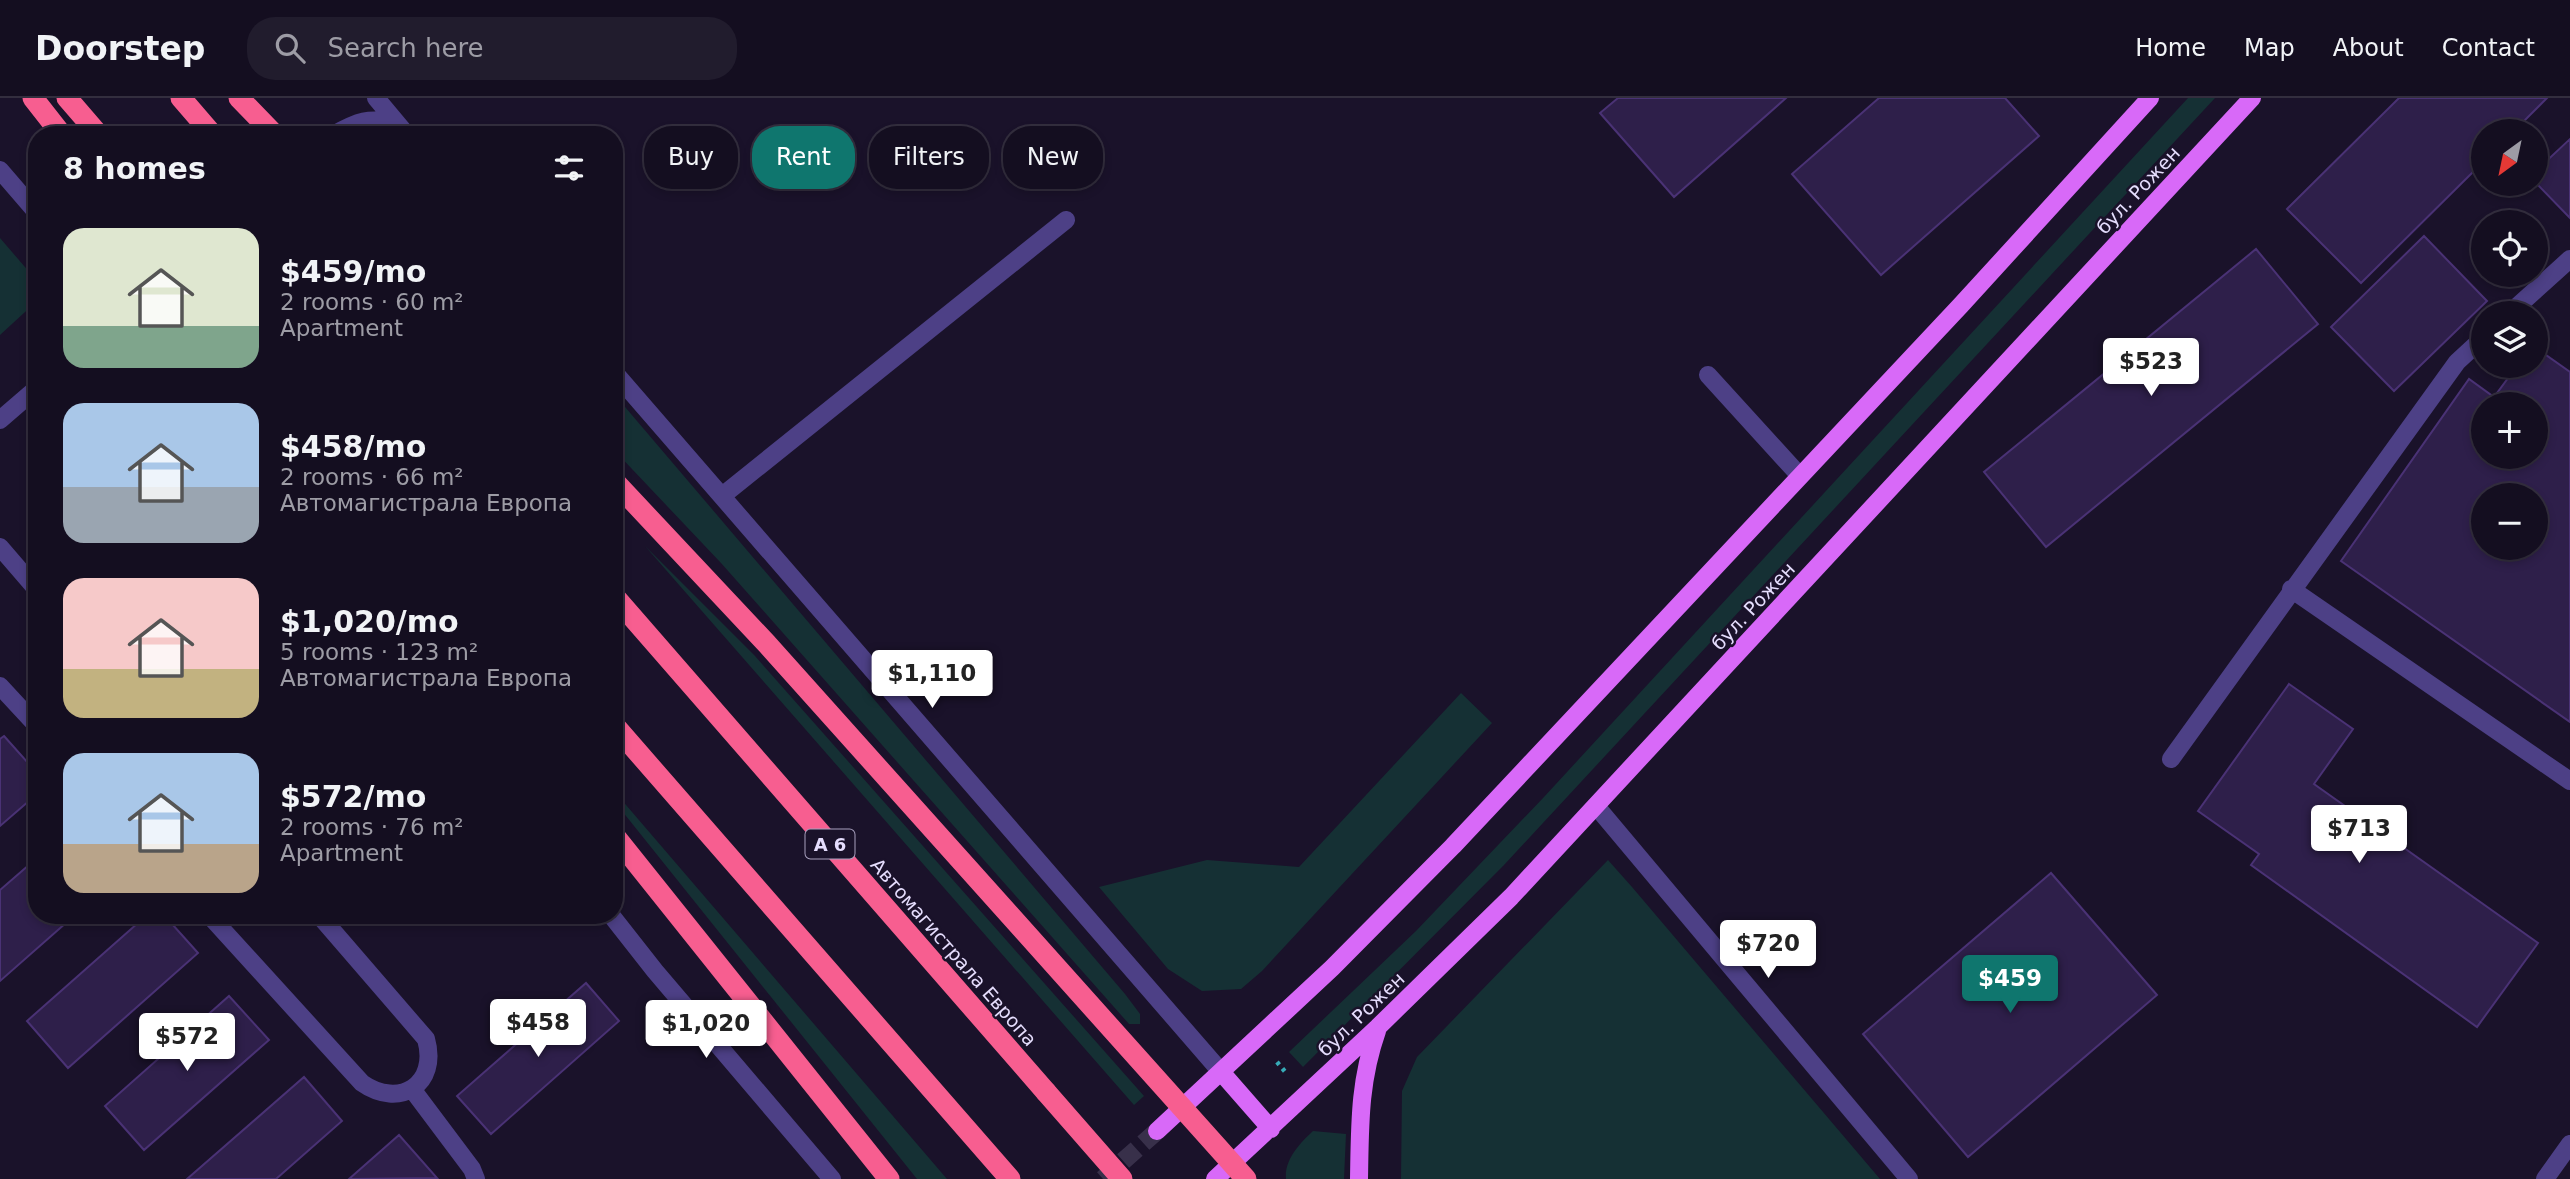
<!DOCTYPE html>
<meta charset="utf-8">
<style>
body{margin:0;font-family:"DejaVu Sans",sans-serif;background:#211c2d;color:#f1f3f6;height:100vh;display:flex;flex-direction:column;font-size:26px;white-space:nowrap}
*{box-sizing:border-box;margin:0}
p{font-size:23px;color:#9d9ca5}
.icon{flex:none;width:38px;height:38px;fill:none;stroke:currentColor;stroke-width:2;stroke-linecap:round;stroke-linejoin:round}
.map{position:relative;flex:1;overflow:hidden}
.details{position:absolute;left:28px;top:28px;width:595px;height:798px;display:flex;flex-direction:column;background:#140e20;border-radius:28px;box-shadow:0 4px 10px #0003,0 0 0 2px #332e3e}
.details>*{flex:none}
.banner{position:absolute;left:644px;top:28px;width:665px;height:63px;display:flex;gap:14px}
.needle{width:46px;rotate:213deg}
.controls{position:absolute;left:2471px;top:21px;display:grid;gap:14px}
.controls a{display:grid;place-items:center;width:77px;height:77px;border-radius:50%;background:#140e20;box-shadow:0 4px 10px #0003,0 0 0 2px #332e3e;font-size:35px}
.price{position:absolute;translate:-50% -60px;padding:0 16px;border-radius:7px;background:#fff;color:#222;font-size:23px;line-height:46px;filter:drop-shadow(0 2px 4px #0008)}
.price::after{content:'';position:absolute;left:50%;top:42px;width:21px;height:16px;margin-left:-10px;background:inherit;clip-path:polygon(0 0,100% 0,50% 100%)}
.price.current{background:#0f766e;color:#fff}
ul{padding:0;list-style:none}
li{display:flex;align-items:center;gap:21px;height:175px;padding:0 35px}
li span{display:grid;place-items:center;flex:none;width:196px;height:140px;border-radius:21px;color:#555}
li>.icon{margin-inline-start:auto}
span .icon{width:84px;height:84px;fill:#fffc;stroke-width:1}
li b{font-size:30px}
h2{display:flex;justify-content:space-between;align-items:center;height:84px;padding:0 35px;font-size:30px}
.chip{padding:0 24px;border-radius:28px;background:#140e20;box-shadow:0 4px 10px #0003,0 0 0 2px #332e3e;font-size:24px;line-height:63px}
.chip.current{background:#0f766e;color:#fff}
header{display:flex;align-items:center;gap:42px;box-sizing:border-box;height:98px;padding:0 35px;background:#140e20;border-bottom:2px solid #332e3e}
header strong{font-size:33px}
nav{display:flex;gap:38px;margin-inline-start:auto;font-size:24px}
.search{width:490px;height:63px;background:#211c2d;display:flex;align-items:center;gap:18px;box-sizing:border-box;padding:0 24px;border-radius:28px;color:#9d9ca5;font-size:26px}
.map>svg:first-child{display:block}
</style>
<header>
<strong>Doorstep</strong>
<div class="search"><svg class="icon" aria-label="search" viewBox="0 0 24 24"><circle cx="10" cy="10" r="6"/><path d="M15 15l6 6"/></svg>Search here</div>
<nav><a>Home</a><a>Map</a><a>About</a><a>Contact</a></nav>
</header>
<div class="map">
<svg width="2570" height="1081" viewBox="0 0 2570 1081">
<rect width="100%" height="100%" fill="#1a122a"/>
<path fill="#153034" d="M2188,0h27l-711,767 -201,202 -14,-15 127,-121 128,-134z
M0,140l37,43v20l-37,34z
M614,296l511,600 15,20v10h-11l-408,-461 -107,-113z
M645,448l110,110 389,440 -10,9z
M1461,595l31,30 -230,248 -21,18 -39,2 -34,-22 -69,-82 108,-27 92,7z
M614,693l333,388h-30l-303,-378z
M1608,762l24,27 248,292h-479l1,-88 15,-34z
M1313,1033l33,3 -2,45h-58c-2,-19 14,-36 27,-48z"/>
<path fill="#2e1f4a" stroke="#4a3275" stroke-width="2" fill-rule="evenodd" d="M1618,0h168l-112,99 -74,-84z
M1879,0h126l34,38 -158,139 -89,-101z
M2399,0h148l-33,33h-31v31l-122,121 -74,-74z
M2570,41v79l-34,-35v-12z
M2424,138l63,65 -93,90 -63,-64z
M2256,151l62,75 -272,223 -62,-75z
M2536,250l34,24v350l-229,-161 128,-182 25,18 23,-31h19zM2483,306h53v53h-53zM2483,397h53v53h-53z
M2289,586l64,45 -39,55 224,159 -61,84 -226,-162 8,-11 -61,-43z
M4,638l33,37v21l-37,32v-87z
M37,760v57h38l-75,66v-91z
M2051,775l106,122 -189,162 -105,-123z
M147,817h17l34,38 -130,115 -41,-47z
M586,885l33,38 -128,113 -34,-38z
M229,898l40,44 -125,110 -39,-44z
M304,979l38,44 -66,58h-89z
M399,1037l38,43 -88,1z"/>
<g fill="none" stroke-linecap="round" stroke-linejoin="round">
<path stroke="#38304a" stroke-width="18" stroke-dasharray="18 9" stroke-linecap="butt" d="M1103,1081l54,-48"/>
<path stroke="#37abb7" stroke-width="4.5" stroke-dasharray="3.5 5" stroke-linecap="butt" d="M1277,964l10,12"/>
<path stroke="#4d4086" stroke-width="18" d="M376,0l31,37
M333,37c25,-14 35,-18 64,-12
M0,72l37,43
M2510,215l60,-54
M614,274l608,701
M1708,277l92,101
M0,322l37,-32
M722,398l344,-276
M0,449l37,43
M2291,491l279,192
M0,588l37,40
M2171,661l286,-397 26,-24
M1596,708l313,373
M209,817l153,168c37,26 77,2 64,-44l-107,-124
M611,817l44,56 177,208
M412,991l60,80 4,10
M2545,1081l25,-35"/>
<path stroke="#d869f8" stroke-width="18" d="M1222,975l49,56
M1157,1033l175,-163 121,-122 508,-541 189,-207
M1215,1081l163,-152 133,-130 741,-799
M1359,1081c1,-53 0,-97 18,-148"/>
<path stroke="#f75e90" stroke-width="21" d="M33,0l29,37
M67,0l32,37
M181,0l32,37
M239,0l36,37
M614,383l153,163 479,535
M614,498l432,496
M614,627l396,454
M614,737l275,344"/>
<path stroke="#f75e90" stroke-width="21" d="M1046,994l76,87"/>
</g>
<g text-anchor="middle" dominant-baseline="central" stroke-width="5" stroke-linejoin="round" paint-order="stroke">
<rect fill="#1a122a" stroke="#a8a0be" stroke-width="2" x="805.5" y="731.5" width="49" height="29" rx="5"/>
<g font-size="18" font-weight="bold" fill="#e5ddfd">
<text x="830" y="746">A 6</text>
</g>
<g font-size="19" fill="#e5ddfd" stroke="#1a122a">
<text transform="translate(2138 92) rotate(-47)">бул. Рожен</text>
<text transform="translate(1753 508) rotate(-47)">бул. Рожен</text>
<text transform="translate(954 854) rotate(49)">Автомагистрала Европа</text>
<text transform="translate(1361 916) rotate(-44)">бул. Рожен</text>
</g>
</g>
</svg>
<div class="controls">
<a><svg class="needle" viewBox="-14 -14 28 28"><path d="M0-13l5 13h-10z" fill="#e53935"/><path d="M0 13l5-13h-10z" fill="#9d9ca5"/></svg></a>
<a><svg class="icon" aria-label="locate" viewBox="0 0 24 24"><circle cx="12" cy="12" r="6"/><path d="M12 2v4M12 18v4M2 12h4M18 12h4"/></svg></a>
<a><svg class="icon" aria-label="layers" viewBox="0 0 24 24"><path d="M12 4l9 5-9 5-9-5zM3 14l9 5 9-5"/></svg></a>
<a>+</a>
<a>−</a>
</div>
<b class="price" style="left:2151px;top:300px">$523</b>
<b class="price" style="left:932px;top:612px">$1,110</b>
<b class="price" style="left:2359px;top:767px">$713</b>
<b class="price" style="left:1768px;top:882px">$720</b>
<b class="price current" style="left:2010px;top:917px">$459</b>
<b class="price" style="left:538px;top:961px">$458</b>
<b class="price" style="left:706px;top:962px">$1,020</b>
<b class="price" style="left:187px;top:975px">$572</b>
<div class="banner">
<a class="chip">Buy</a>
<a class="chip current">Rent</a>
<a class="chip">Filters</a>
<a class="chip">New</a>
</div>
<section class="details">
<h2>8 homes<svg class="icon" aria-label="filters" viewBox="0 0 24 24"><path d="M4 7h16M4 17h16"/><circle cx="9" cy="7" r="2"/><circle cx="15" cy="17" r="2"/></svg></h2>
<ul>
<li><span style="background:linear-gradient(#dfe7d0 70%,#7fa58c 0)"><svg class="icon" aria-label="home" viewBox="0 0 24 24"><path d="M3 11l9-7 9 7M6 9v11h12V9"/></svg></span><div><b>$459/mo</b><p>2 rooms · 60 m²</p><p>Apartment</p></div></li>
<li><span style="background:linear-gradient(#a9c7e8 60%,#9aa5b1 0)"><svg class="icon" aria-label="home" viewBox="0 0 24 24"><path d="M3 11l9-7 9 7M6 9v11h12V9"/></svg></span><div><b>$458/mo</b><p>2 rooms · 66 m²</p><p>Автомагистрала Европа</p></div></li>
<li><span style="background:linear-gradient(#f6c9c9 65%,#c2b280 0)"><svg class="icon" aria-label="home" viewBox="0 0 24 24"><path d="M3 11l9-7 9 7M6 9v11h12V9"/></svg></span><div><b>$1,020/mo</b><p>5 rooms · 123 m²</p><p>Автомагистрала Европа</p></div></li>
<li><span style="background:linear-gradient(#a9c7e8 65%,#b9a48a 0)"><svg class="icon" aria-label="home" viewBox="0 0 24 24"><path d="M3 11l9-7 9 7M6 9v11h12V9"/></svg></span><div><b>$572/mo</b><p>2 rooms · 76 m²</p><p>Apartment</p></div></li>
</ul>
</section>
</div>
